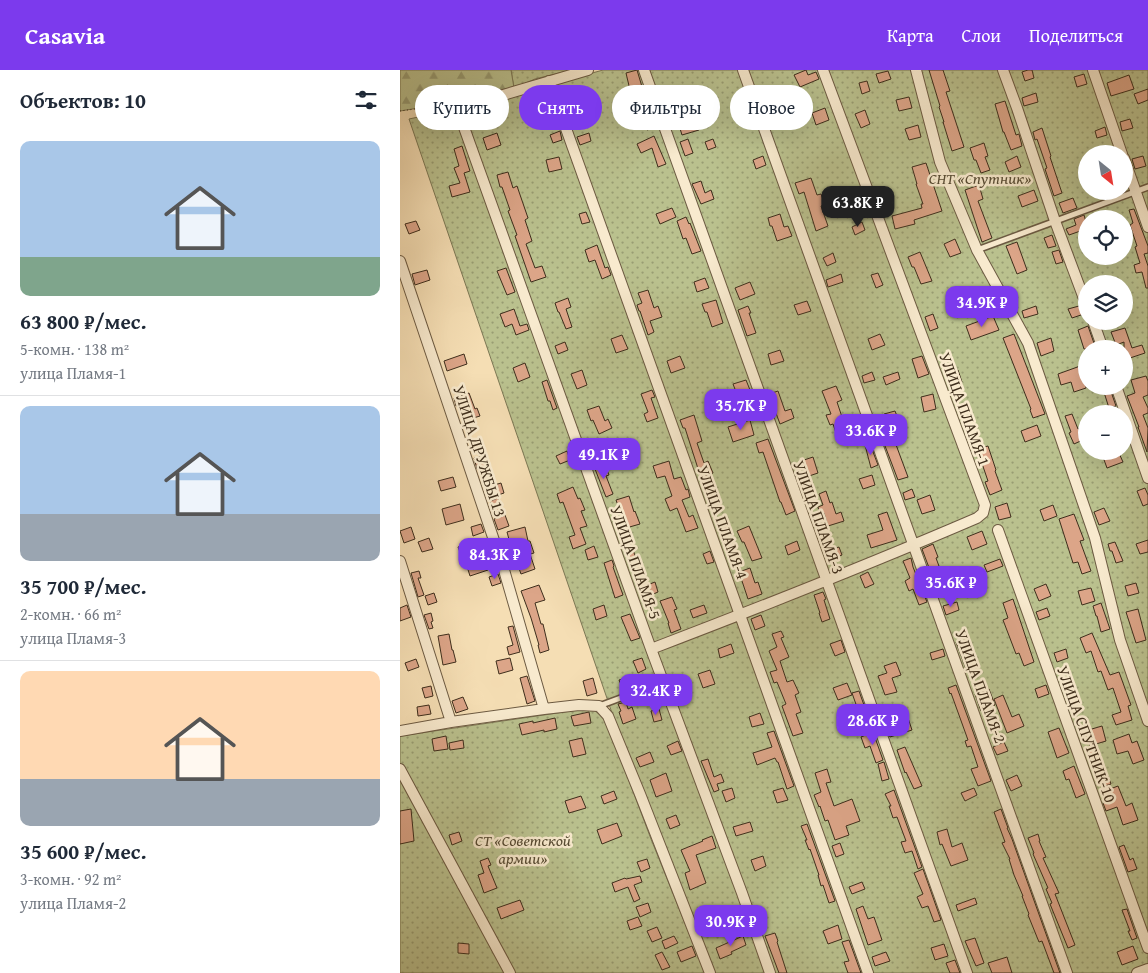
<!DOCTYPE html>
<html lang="ru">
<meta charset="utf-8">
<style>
body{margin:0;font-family:"Gentium Book Plus",serif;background:#f2f2f3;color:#1f2937;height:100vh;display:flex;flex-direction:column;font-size:19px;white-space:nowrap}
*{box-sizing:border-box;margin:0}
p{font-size:16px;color:#747a83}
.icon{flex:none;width:28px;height:28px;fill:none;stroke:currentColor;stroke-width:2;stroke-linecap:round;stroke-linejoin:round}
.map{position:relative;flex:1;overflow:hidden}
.panel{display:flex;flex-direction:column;background:#fff;width:400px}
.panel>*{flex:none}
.guide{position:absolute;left:15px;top:15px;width:475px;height:45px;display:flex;gap:10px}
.needle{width:32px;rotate:150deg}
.fabs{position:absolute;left:678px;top:75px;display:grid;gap:10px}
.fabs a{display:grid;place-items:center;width:55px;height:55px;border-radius:50%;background:#fff;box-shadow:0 5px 20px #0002;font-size:25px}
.price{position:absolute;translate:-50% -42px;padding:0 11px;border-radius:10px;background:#7c3aed;color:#fff;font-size:16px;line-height:32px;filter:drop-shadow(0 1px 2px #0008)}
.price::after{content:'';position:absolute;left:50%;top:30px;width:15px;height:11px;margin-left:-8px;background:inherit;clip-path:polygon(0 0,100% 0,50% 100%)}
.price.on{background:#222;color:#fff}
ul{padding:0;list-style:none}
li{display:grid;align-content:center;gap:10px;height:265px;padding:0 20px}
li+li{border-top:1px solid #e0e1e3}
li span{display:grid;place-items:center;height:155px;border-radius:10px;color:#555}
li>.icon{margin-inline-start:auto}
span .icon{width:90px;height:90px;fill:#fffc;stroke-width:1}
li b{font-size:21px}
h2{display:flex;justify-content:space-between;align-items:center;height:60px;padding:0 20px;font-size:21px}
.tag{padding:0 18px;border-radius:22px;background:#fff;box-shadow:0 5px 20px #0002;font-size:18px;line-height:45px}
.tag.on{background:#7c3aed;color:#fff}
header{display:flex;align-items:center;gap:30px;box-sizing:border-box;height:70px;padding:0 25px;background:#7c3aed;color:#fff}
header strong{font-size:24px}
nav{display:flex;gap:28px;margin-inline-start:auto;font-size:18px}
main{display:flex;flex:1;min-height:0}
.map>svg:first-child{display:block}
</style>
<header>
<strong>Casavia</strong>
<nav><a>Карта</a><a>Слои</a><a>Поделиться</a></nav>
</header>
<main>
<section class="panel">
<h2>Объектов: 10<svg class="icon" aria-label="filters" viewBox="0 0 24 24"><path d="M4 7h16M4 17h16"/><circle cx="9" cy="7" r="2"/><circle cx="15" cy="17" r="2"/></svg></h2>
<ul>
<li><span style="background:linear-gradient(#a9c7e8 75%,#7fa58c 0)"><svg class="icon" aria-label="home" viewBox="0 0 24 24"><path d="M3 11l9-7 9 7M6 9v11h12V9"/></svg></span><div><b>63 800 ₽/мес.</b><p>5-комн. · 138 m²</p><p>улица Пламя-1</p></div></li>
<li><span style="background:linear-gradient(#a9c7e8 70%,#9aa5b1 0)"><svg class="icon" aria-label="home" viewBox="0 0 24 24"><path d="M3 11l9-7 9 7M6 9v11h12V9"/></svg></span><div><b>35 700 ₽/мес.</b><p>2-комн. · 66 m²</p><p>улица Пламя-3</p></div></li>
<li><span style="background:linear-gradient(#ffd9b3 70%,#9aa5b1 0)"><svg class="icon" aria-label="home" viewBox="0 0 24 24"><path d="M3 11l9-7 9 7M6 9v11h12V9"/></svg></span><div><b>35 600 ₽/мес.</b><p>3-комн. · 92 m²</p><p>улица Пламя-2</p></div></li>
</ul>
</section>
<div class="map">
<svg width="748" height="903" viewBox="0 0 748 903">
<defs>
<pattern id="grass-dots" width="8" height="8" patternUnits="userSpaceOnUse" patternTransform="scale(1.25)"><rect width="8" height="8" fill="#bac18e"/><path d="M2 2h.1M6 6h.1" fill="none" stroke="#999d73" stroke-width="1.8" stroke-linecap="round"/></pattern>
<pattern id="forest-firs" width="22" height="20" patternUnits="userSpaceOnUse" patternTransform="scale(1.25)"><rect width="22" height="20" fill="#bac18e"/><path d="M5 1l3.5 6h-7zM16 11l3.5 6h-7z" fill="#999d73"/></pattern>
</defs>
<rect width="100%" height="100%" fill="#f5deb4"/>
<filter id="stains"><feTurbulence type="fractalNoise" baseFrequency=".004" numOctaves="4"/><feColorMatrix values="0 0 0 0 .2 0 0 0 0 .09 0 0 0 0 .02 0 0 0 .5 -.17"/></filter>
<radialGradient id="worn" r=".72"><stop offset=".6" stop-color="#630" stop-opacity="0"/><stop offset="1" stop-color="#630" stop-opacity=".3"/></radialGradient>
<path fill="url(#grass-dots)" stroke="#7c7855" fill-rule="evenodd" d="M111,0h60l-36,9 -21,9z
M203,0h545v903h-433l-103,-260 -203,-594 80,-17zM686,84h38v37h-38zM686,149h38v37h-38zM686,214h38v37h-38zM686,279h38v37h-38zM686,344h38v37h-38z
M178,640h16l12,10 45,119 54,134h-305v-237z"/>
<path fill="url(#forest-firs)" stroke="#7c7855" d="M0,0h111l3,18 -71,16 -43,7z"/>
<path fill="#dca588" stroke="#3e2e1c" d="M237,0l14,47h2l4,10 -10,3 -6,-21h-2l-5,-19h-4l-4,-17z
M406,0l2,5 8,-3 3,7 -19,8 -6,-12z
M529,0h14l7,21 -4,1 18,55 -12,4 -9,-29h1l-5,-15 1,-1z
M628,0h4l2,8 -9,3 -3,-9z
M488,1l3,8 -12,4 -3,-9z
M684,4l3,10 -10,3 -3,-10z
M729,5l5,14 -23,7 -4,-13z
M467,11l3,10 -8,3 -3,-11z
M748,19v11l-10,4 -4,-10z
M636,23l2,9 -14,4 -2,-8z
M385,27l5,14 -11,4 -5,-14z
M509,27l3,11 -13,3 -3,-11z
M605,31l11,34 3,-1 3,12 -11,4 -7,-18h-1l-8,-28z
M346,33l2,7 -12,4 -2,-7z
M425,38l4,12 -13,5 -4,-12z
M465,40l5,14 -9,4 -6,-14z
M295,47l4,13 -17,5 -4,-13z
M730,49l3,9 -11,3 -2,-9z
M518,55l3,12 -12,3 -4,-11z
M705,57l2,8 -10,3 -2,-7z
M642,58l9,28 -1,1 12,36 -8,3 -9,-27 2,-1 -10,-29 -2,1 -2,-8z
M160,61l2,9 -9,3 -3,-8z
M97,63l4,12 -14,5 -4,-12z
M189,63l2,8 -11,4 -3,-8z
M254,66l12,28 -8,3 -6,-19 -11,5 -4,-9z
M288,69l5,14 -8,3 -5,-14z
M313,69l3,8 -8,3 -3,-8z
M584,73l4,13 -3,1 5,13 -9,3 -5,-13h-2l-4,-12z
M62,76l8,25 -6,2 6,19 -18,5 -3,-11 11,-3 -6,-15 5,-2 -5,-17z
M363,86l3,9 -10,4 -3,-9z
M617,86l4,11 -12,5 -4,-10z
M743,86l3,10 -11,3 -3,-10z
M159,87l3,12 -13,3 -3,-12z
M526,93l16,48 -28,9 1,4 -20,5 -3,-13 30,-8 -1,-4h2l-7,-20h1l-5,-17z
M108,102l5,16 4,-2 11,32 -3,2 7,21 -6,3 9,24 7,-2 4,11 -15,5 -16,-46 2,-1 -9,-24 2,-1 -8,-23h-2l-3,-12z
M411,108l6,17 4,-1 4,11 -4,1 7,20 -12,5 -12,-39 -5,2 -4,-11z
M301,111l4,12 6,-3 3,9 -13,5 -9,-20z
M579,115l4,14 -5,2 14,37 -10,4 -17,-52z
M634,120l4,11 -16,6 -4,-11z
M673,128l4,10 -14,5 -4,-10z
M272,138l4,9 -16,7 -4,-10z
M734,139l14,37v7l-4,1 4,12v22h-2l-4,-16 -6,1 -2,-8 6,-2 -5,-16 2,-1 -7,-21 3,-2 -4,-13z
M186,142l4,10 -8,2 -3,-10z
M380,144l4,13 4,-1 4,10 -15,5 -5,-15h-2l-2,-8z
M684,145l2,7v7l-17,6 -3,-6 10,-4 -2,-6z
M286,147l3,7 1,-1 11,28 -9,3 -6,-16 -3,1 -6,-18z
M16,151l4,9 -11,4 -4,-10z
M462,152l3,8 -10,5 -3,-8z
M652,165l4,11 -8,2 -4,-10z
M555,169l6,14 -11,4 -6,-13z
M617,172l10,28 -10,4 -11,-28z
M197,175l8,23 3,-1 3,8 -9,4 -7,-19 -6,2 -4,-12z
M659,180l4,12 -7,2 -4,-12z
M520,182l12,29 -11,3 -7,-17h-2l-4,-10z
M433,183l3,9 -9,4 -4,-8z
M106,198l9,24 -8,3 -10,-24z
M27,200l3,10 -15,5 -3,-11z
M478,203l5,12 -7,3 -5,-13z
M441,204l2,8 -15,5 -2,-7z
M305,208l4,10 -12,4 -3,-10z
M350,212l5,12 -15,6 -5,-12z
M248,220l6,18 4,-2 4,11 -12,4 4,11 -6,3 -8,-24h-1l-2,-6 5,-2 -4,-10z
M168,228l3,9 -5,2 6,18 -6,2 -7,-17h-1l-3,-9z
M316,230l7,23 -11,4 -5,-15h-2l-3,-8z
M407,231l4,10 -13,4 -4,-10z
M348,236l3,7h-2l7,20 -9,3 -9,-26z
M636,236l2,8 -14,4 -2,-7z
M679,236l5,8 -12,4 -4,-9z
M114,239l6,17 7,-2 2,6 -13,5 -4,-11 -7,3 -5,-13z
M533,244l5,14 -8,3 -5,-14z
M593,246l6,14 -28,10 -5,-14z
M688,256l8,23h-12l-6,-19z
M725,258l7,20 10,-3 3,8 -21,7v-18l-8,3 -5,-13z
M480,264l5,11 -13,5 -4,-11z
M614,264l31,80 -12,4 -3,-8 1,-1 -28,-71z
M222,265l6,14 -12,4 -5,-14z
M651,268l3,13 -13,5 -4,-13z
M165,272l3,8 -10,4 -3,-8z
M380,280l4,11 -13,4 -3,-11z
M64,284l3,10 -20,7 -3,-10z
M280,286l5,12 -14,5 -4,-12z
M522,286l7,18 -11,4 -6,-19z
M125,293l5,14 -12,5 -5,-14z
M683,295l3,11v12l-12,4 -3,-10 -10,3 -3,-11z
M182,300l5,15 -10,4 -6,-15z
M558,300l4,12 -10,4 -5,-13z
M472,302l3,8 -11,3 -2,-7z
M498,302l2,7 -14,6 -3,-8z
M746,306l2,5v14l-5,2 5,11v5l-5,2 5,13 -1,24 -9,-25h1l-12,-31 8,-3 -4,-13z
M147,310l10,28 -4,2 -3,-9h-2l-6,-19z
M346,310l12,30 -16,5 -4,-13h2l-7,-18z
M436,316l6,14 -5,2 8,24 3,-1 4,10 -14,4 -5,-15 -3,1 -4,-10 5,-1 -9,-23z
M702,316h7l7,20 -7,2z
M252,320l3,7 -4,1 7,20 -11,4 -3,-8 4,-2 -7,-18z
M378,321l7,20 6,-2 3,9 -14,6 -11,-30z
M69,323l6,16 2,-1 3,8 -10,3 -5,-16 -9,3 -2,-8z
M533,324l3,15 -12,3 -3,-15z
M199,336l6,15 3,-2 4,9 -13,6 -6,-14 -2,1 -4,-11z
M495,341l4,10 -11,4 -4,-11z
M672,344l6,15 2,-1 5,11 -11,5 -5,-11 2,-1 -6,-16z
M294,345l8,26 -5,2 7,20 4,-2 5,12 -12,5 -16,-50h-2l-3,-8z
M350,350l4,15 -21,7 -5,-15z
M637,355l4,11 -16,6 -4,-11z
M492,364l16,43 -10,3 -16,-42z
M368,369l27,72 -9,4 -5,-13h-1l-17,-50 -4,1 -3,-10z
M203,374l4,10 -10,4 -3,-11z
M470,374l8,21 -7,3 -6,-23z
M588,376l8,24 -1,1 7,19 -12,5 -5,-13 3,-1 -11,-32z
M167,381l3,9 -10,4 -4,-8z
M718,381l5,11 -16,6 -4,-11z
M83,386l3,10 -9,3 -3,-11z
M413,387l5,16 -12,4 -5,-16z
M269,391l5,18 7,-2 5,13 2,-1 2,8 -8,3 7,17 4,-2 5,13 -12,4 -9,-24 -7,3 -5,-12 7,-3 -7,-20 -8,2 -4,-12z
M205,395l4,10 -3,1 7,18 -7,3 -11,-28z
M472,405l3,10 -12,4 -4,-10z
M53,407l3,10 -15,4 -3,-10z
M101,413l3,10 -9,3 -4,-10z
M173,417l5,12 2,-1 5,12 -4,1 6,15 -7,2 6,16 -13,5 -4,-12 6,-2 -12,-33 -3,1 -3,-9z
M745,418l3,7v9l-5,2 -6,-15z
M512,419l3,8 -10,3 -2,-7z
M426,421l4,12 2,-1 4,12 5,-2 3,9 -16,5 -4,-13 -4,1 -2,-7 5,-2 -4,-11z
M530,425l5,15 -13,4 -5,-14z
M229,426l5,16 1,-1 5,13 -14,4 -10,-28z
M98,428l5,18 2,-1 4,11 -11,4 -4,-11 2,-1 -6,-17z
M607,433l4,14 -12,3 -4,-13z
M60,434l4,16 -18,5 -4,-16z
M653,435l4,11 -13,5 -4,-11z
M704,438l6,13 -11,4 -5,-13z
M487,442l10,28 -26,8 -4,-13 16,-5 -5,-15z
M674,444l10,26 -4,1 11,30 -9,3 -4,-12 -5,1 -14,-44z
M326,449l4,10 -9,3 -3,-10z
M81,454l3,8 -11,4 -2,-9z
M349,456l13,32 -10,3 -8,-19h-2l-5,-11z
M11,457l4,12 -11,4 -4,-12z
M125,457l3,14h2l4,12 -4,1 5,15 -14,5 -4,-11 4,-2 -6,-19 -5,1 -3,-11z
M582,461l5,13 -15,6 -5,-13z
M29,468l4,11 -11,3 -4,-10z
M748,470v12l-8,2 -4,-10z
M397,471l3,9 -12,5 -3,-9z
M73,472l6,17 5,-1 4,12 -18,6 -5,-16h-2l-5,-13z
M230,472l6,16 3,-1 5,14 -9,3 -11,-30z
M715,472l8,19 -7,2 -4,-12h-2l-2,-7z
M533,474l5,13 -2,1 7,19 3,-2 4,8 -13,6 -15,-40z
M194,476l4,11 -10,3 -3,-10z
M439,477l3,8 -10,4 -3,-8z
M310,481l4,11 -7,2 -4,-10z
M511,488l2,9 14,35 -8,3 -6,-16 -4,2 -4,-10 5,-3 -7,-17z
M600,489l3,7 -16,6 -3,-7z
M212,490l2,6 -1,1 10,28 -8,3 -11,-35z
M350,498l5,15 3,-1 4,12 -14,5 -9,-27z
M19,501l2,7h-3l6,17 -6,2 -7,-24z
M468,502l6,12 -9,4 -5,-12z
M98,504l3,9 -9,3 -3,-9z
M255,512l3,10 -9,4 -4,-10z
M736,513l3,10 -11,3 -3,-10z
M646,514l5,12 -12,5 -5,-12z
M139,515l6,15 -10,3 6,21h2l6,26 -9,3 -2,-8h1l-8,-27 -10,-27z
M691,518l4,13 -13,4 -4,-14z
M423,522l3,7 -2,1 6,19 -8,3 -3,-9h1l-6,-18z
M34,523l3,9 -9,3 -3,-9z
M272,527l5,12 -3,1 7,19 -10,4 -3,-10h1l-9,-22z
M613,529l21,63 -10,4 -5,-13 -3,1 -13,-34 5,-2 -5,-15z
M557,532l2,8 -13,5 -3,-9z
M701,533l9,26 -9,3 -4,-16h-1l-3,-10z
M7,535l4,12 -11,4v-13z
M204,535l3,11 -11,4 -3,-11z
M304,535l3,8 -14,5 -3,-8z
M647,538l3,8 -11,4 -3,-8z
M738,539l8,31 -10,3 -10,-31z
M31,543l2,8 -2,1 2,6 -4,1 -5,-14z
M230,544l10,24 -9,3 -10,-24z
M361,545l4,11 -10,4 -4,-11z
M113,556l7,26 -11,3 -2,-8 6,-2 -5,-18z
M381,561l3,6 -3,1 8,19 -9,4 7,21 6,-2 6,13 -4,2 6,17 -5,2 7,19 -10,3 -11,-30 4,-2 -9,-22 -3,1 -4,-11 7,-2 -8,-19 8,-4 -5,-13z
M692,563l18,42 9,-3 12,33 -3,1 4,14 -16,5 -4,-10 9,-3 -8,-24 -5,2 -7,-19 -3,1 -7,-21 -5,2 -6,-15z
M49,564l3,16h1l3,12 -13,3 -5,-29z
M441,570l4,12 -10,4 -5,-12z
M562,570l7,18h1l4,8 -8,3 -10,-27z
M331,574l3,9 -14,5 -2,-9z
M543,579l2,7 -13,4 -2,-7z
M666,579l2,9 -11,4 -3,-9z
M110,588l3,12 -14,4 -3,-13z
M242,588l4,11 -8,4 -5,-12z
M16,589l3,8 -11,4 -3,-8z
M496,592l5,13 -9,3 5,14 -12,3 -7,-19 9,-3 -3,-7z
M310,600l5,14 -12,4 -5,-14z
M127,606l8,25 -8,3 -7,-26z
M232,606l3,10 -12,4 -4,-10z
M193,608l4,15 -10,3 -4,-15z
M447,613l5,12 -14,5 -5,-12z
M556,615l35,96 -13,5 -7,-17 7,-2 -7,-21 -4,1 -2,-6 3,-1 -17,-47 -1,1 -2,-6z
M646,615l3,9 -11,4 -3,-9z
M31,616l2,10 -8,2 -3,-10z
M589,619l6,16 -14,6 -6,-17z
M459,621l6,17 -7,2 -6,-17z
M603,625l9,22 7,-3 5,12 -17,7 -13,-34z
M63,627l5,12 -12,4 -4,-12z
M226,632l2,7 4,-2 4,12 -13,5 -4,-12 2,-1 -3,-7z
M29,635l2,9 -13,2 -1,-9z
M259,639l3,11 -8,2 -3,-11z
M189,642l2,11 -17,3 -3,-10z
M360,643l4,11 -12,3 -3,-10z
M155,648l2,11 -13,3v-2l-22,5 -3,-11 14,-3v2z
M508,648l4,12 -22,7 -2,-5 12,-5 -2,-5z
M702,656l4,15 -10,3 4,11 -10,4 -3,-9 4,-1 -6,-18z
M659,658l10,25 -12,5 -9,-26z
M374,661l20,55 -7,3 -9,-27h-1l-2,-4 -18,7 -4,-12 19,-6 -5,-14z
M473,662l10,28 -7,3 -6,-17 -5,2 -4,-11z
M729,664l3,9 5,-2 7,19 -11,4 -5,-13 -11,3 -4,-14z
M46,666l2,13 -14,2 -2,-12z
M182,668l4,16 -13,3 -4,-16z
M63,670l1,8 -14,2 -1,-7z
M278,671l4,10 -11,4 -4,-9z
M604,672l4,9 -11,4 -4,-8z
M505,677l17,39 -8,3 -8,-17 -1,1 -8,-23z
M250,682l4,10 -14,5 -4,-9z
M308,689l6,18 7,-3 3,8 -7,2 2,6 -5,2 -13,-31z
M484,692l5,17 -7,2 -4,-17z
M674,696l11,28 -9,4 -7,-19 -3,1 -3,-9z
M427,699l4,13 -5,1 8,23 18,-7 8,22 -14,5 3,9 -14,5 -7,-20 -3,1 -5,-15 -1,1 -5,-12 7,-3 -6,-19z
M266,703l6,18 -16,6 -6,-17z
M617,705l5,11 -11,5 -5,-11z
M708,706l3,8 -9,3 -3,-8z
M718,716l8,20 6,-3 6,17 -15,5 -6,-18 -11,4 -3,-8 11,-4 -4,-10z
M332,718l3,10 -9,4 -4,-11z
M383,718l5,12 -11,3 -4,-12z
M574,718l3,7 -12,6 -4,-8z
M494,720l28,77 -4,2 -6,-18 -7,2 -4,-11 5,-1 -9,-24 -4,1 -4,-12h2l-6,-12z
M214,721l3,8 -13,5 -3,-8z
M181,726l5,12 -17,5 -4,-12z
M11,739l3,32 -14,3v-33z
M601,739l7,19h-1l5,11 48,134h-6l-12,-32 -3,1 -11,-27 1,-1 -7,-18h1l-9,-21 -5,-16h1l-8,-16 3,-1 -11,-30z
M276,745l4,10 -10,4 -4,-10z
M350,752l3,9 -17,5 -3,-9z
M217,753l5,13 -20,8 -5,-14z
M407,754l28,77 -6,2 -6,-18 -2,1 -3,-11h1l-9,-26 -1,1 -4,-10h2l-6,-14z
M547,759l5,18 10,-4 6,17 -17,6 -9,-22 -2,1 -3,-13z
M59,762l3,9 -10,4 -3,-10z
M638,764l2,7h-1l7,16 -3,1 16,35 -4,1 20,51 -7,3 -18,-44 2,-1 -6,-14 2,-1 -15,-34 1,-1 -6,-15z
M312,766l4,12 -20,7 10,28 -16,7 -5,-17 5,-2 -9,-21 22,-9 -1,-1z
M440,773l4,11 -8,3 -4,-11z
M724,775l6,15 3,-2 4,11 -9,3 -9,-25z
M363,786l3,10 -11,5 -4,-11z
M88,788l3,7 -3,1 9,22 -13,5 -6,-18 6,-2 -4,-12z
M247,789l3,9 -9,4 -4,-10z
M523,799l18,51 -7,2 -6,-16 -6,2 -5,-11 6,-3 -9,-21z
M240,806l2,6 -8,3 6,14 -6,3 -6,-15 -13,5 -3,-9 13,-5 1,1z
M462,812l3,7 -13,5 -3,-7z
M575,828l2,6 -19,7 -2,-6z
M120,830l4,10 -23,9 -4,-11z
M248,833l3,9 -11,5 -4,-10z
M463,836l5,13 6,-2 8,23 -14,5 -12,-36z
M727,839l10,29 -5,2 -4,-9h2l-8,-21z
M316,841l4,10 -13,5 -4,-10z
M238,847l4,9 -12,4 -3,-9z
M438,855l4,14 -14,5 -5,-13z
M257,857l5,11 -10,4 -5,-11z
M375,863l3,8 -1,1 10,31h-8l-14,-37z
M274,866l4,7 -13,6 -3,-8z
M343,866l3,9 -15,7 1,2 -12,5 -4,-11z
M575,868l9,25 -8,3 -11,-25z
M449,870l12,33h-13l-4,-11 5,-1 -7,-19z
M58,873l11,1v10l-11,-1z
M544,874l4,12 -13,4 -4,-12z
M292,876l4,10 -15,6 -4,-10z
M733,876l5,13 -16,6 -5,-13z
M262,882l8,15 -8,3 -7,-15z
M486,882l4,9 -15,5 -3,-9z
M607,887l5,16h-20l-4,-10z
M555,890l5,13h-10l-4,-10z"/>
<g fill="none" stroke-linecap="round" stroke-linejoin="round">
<g stroke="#6c5a42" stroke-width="8">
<path id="service" d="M577,180l171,-63
M199,636l65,-24"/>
</g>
<g stroke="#6c5a42" stroke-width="12">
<path id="minor" d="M188,0l-102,30 -30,5 195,544 91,244 28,80
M244,0l323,903
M343,0l324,903
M516,0l24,92 37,88 51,93 67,195 25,102 28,81
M603,0l14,38 38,113 31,83
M693,0l29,84
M149,11l319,892
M724,88l24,69
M0,191l104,309 40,139
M693,251l10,28
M716,316l32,92
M598,460l150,418
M0,491l51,161
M251,579c110,-42 219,-85 326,-131l6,-5 2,-8 -162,-435
M0,661l51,-9 93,-13 35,-4 20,1 9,10 32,78 70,179
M0,699l110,204
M737,903l11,-4"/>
</g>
<path stroke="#3e2e1c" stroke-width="1" stroke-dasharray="1 2.5" stroke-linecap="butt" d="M0,41l46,-6"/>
<use href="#service" stroke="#f8eace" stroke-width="5"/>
<use href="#minor" stroke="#f8eace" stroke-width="10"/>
</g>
<g text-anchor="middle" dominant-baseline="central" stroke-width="5" stroke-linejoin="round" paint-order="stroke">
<g font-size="16" font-style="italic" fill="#574b33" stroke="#f8eace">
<text x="580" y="108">СНТ «Спутник»</text>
<text x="123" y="770">СТ «Советской<tspan x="123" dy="18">армии»</tspan></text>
</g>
<g font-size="16" fill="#3e2e1c" stroke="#f8eace">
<text transform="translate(565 339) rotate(70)">УЛИЦА ПЛАМЯ-1</text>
<text transform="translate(80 381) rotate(72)">УЛИЦА ДРУЖБЫ 13</text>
<text transform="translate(419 447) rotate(70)">УЛИЦА ПЛАМЯ-3</text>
<text transform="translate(323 452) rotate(70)">УЛИЦА ПЛАМЯ-4</text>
<text transform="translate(236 492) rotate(70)">УЛИЦА ПЛАМЯ-5</text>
<text transform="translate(581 616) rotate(70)">УЛИЦА ПЛАМЯ-2</text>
<text transform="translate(687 664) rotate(70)">УЛИЦА СПУТНИК-10</text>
</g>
</g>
<rect width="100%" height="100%" filter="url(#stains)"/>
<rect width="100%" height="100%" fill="url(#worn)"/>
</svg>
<div class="fabs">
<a><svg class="needle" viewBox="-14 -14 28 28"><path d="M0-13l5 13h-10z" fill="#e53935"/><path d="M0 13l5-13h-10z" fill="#747a83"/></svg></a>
<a><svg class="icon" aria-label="locate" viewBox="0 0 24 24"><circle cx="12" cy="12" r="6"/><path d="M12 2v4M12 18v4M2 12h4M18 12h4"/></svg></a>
<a><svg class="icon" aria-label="layers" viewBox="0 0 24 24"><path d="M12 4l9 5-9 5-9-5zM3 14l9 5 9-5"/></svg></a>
<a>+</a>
<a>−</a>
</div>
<b class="price on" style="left:458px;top:158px">63.8K ₽</b>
<b class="price" style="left:582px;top:258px">34.9K ₽</b>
<b class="price" style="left:341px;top:361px">35.7K ₽</b>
<b class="price" style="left:471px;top:386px">33.6K ₽</b>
<b class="price" style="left:204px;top:410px">49.1K ₽</b>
<b class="price" style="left:95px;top:510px">84.3K ₽</b>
<b class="price" style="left:551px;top:538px">35.6K ₽</b>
<b class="price" style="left:256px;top:646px">32.4K ₽</b>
<b class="price" style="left:473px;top:676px">28.6K ₽</b>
<b class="price" style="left:331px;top:877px">30.9K ₽</b>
<div class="guide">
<a class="tag">Купить</a>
<a class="tag on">Снять</a>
<a class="tag">Фильтры</a>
<a class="tag">Новое</a>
</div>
</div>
</main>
